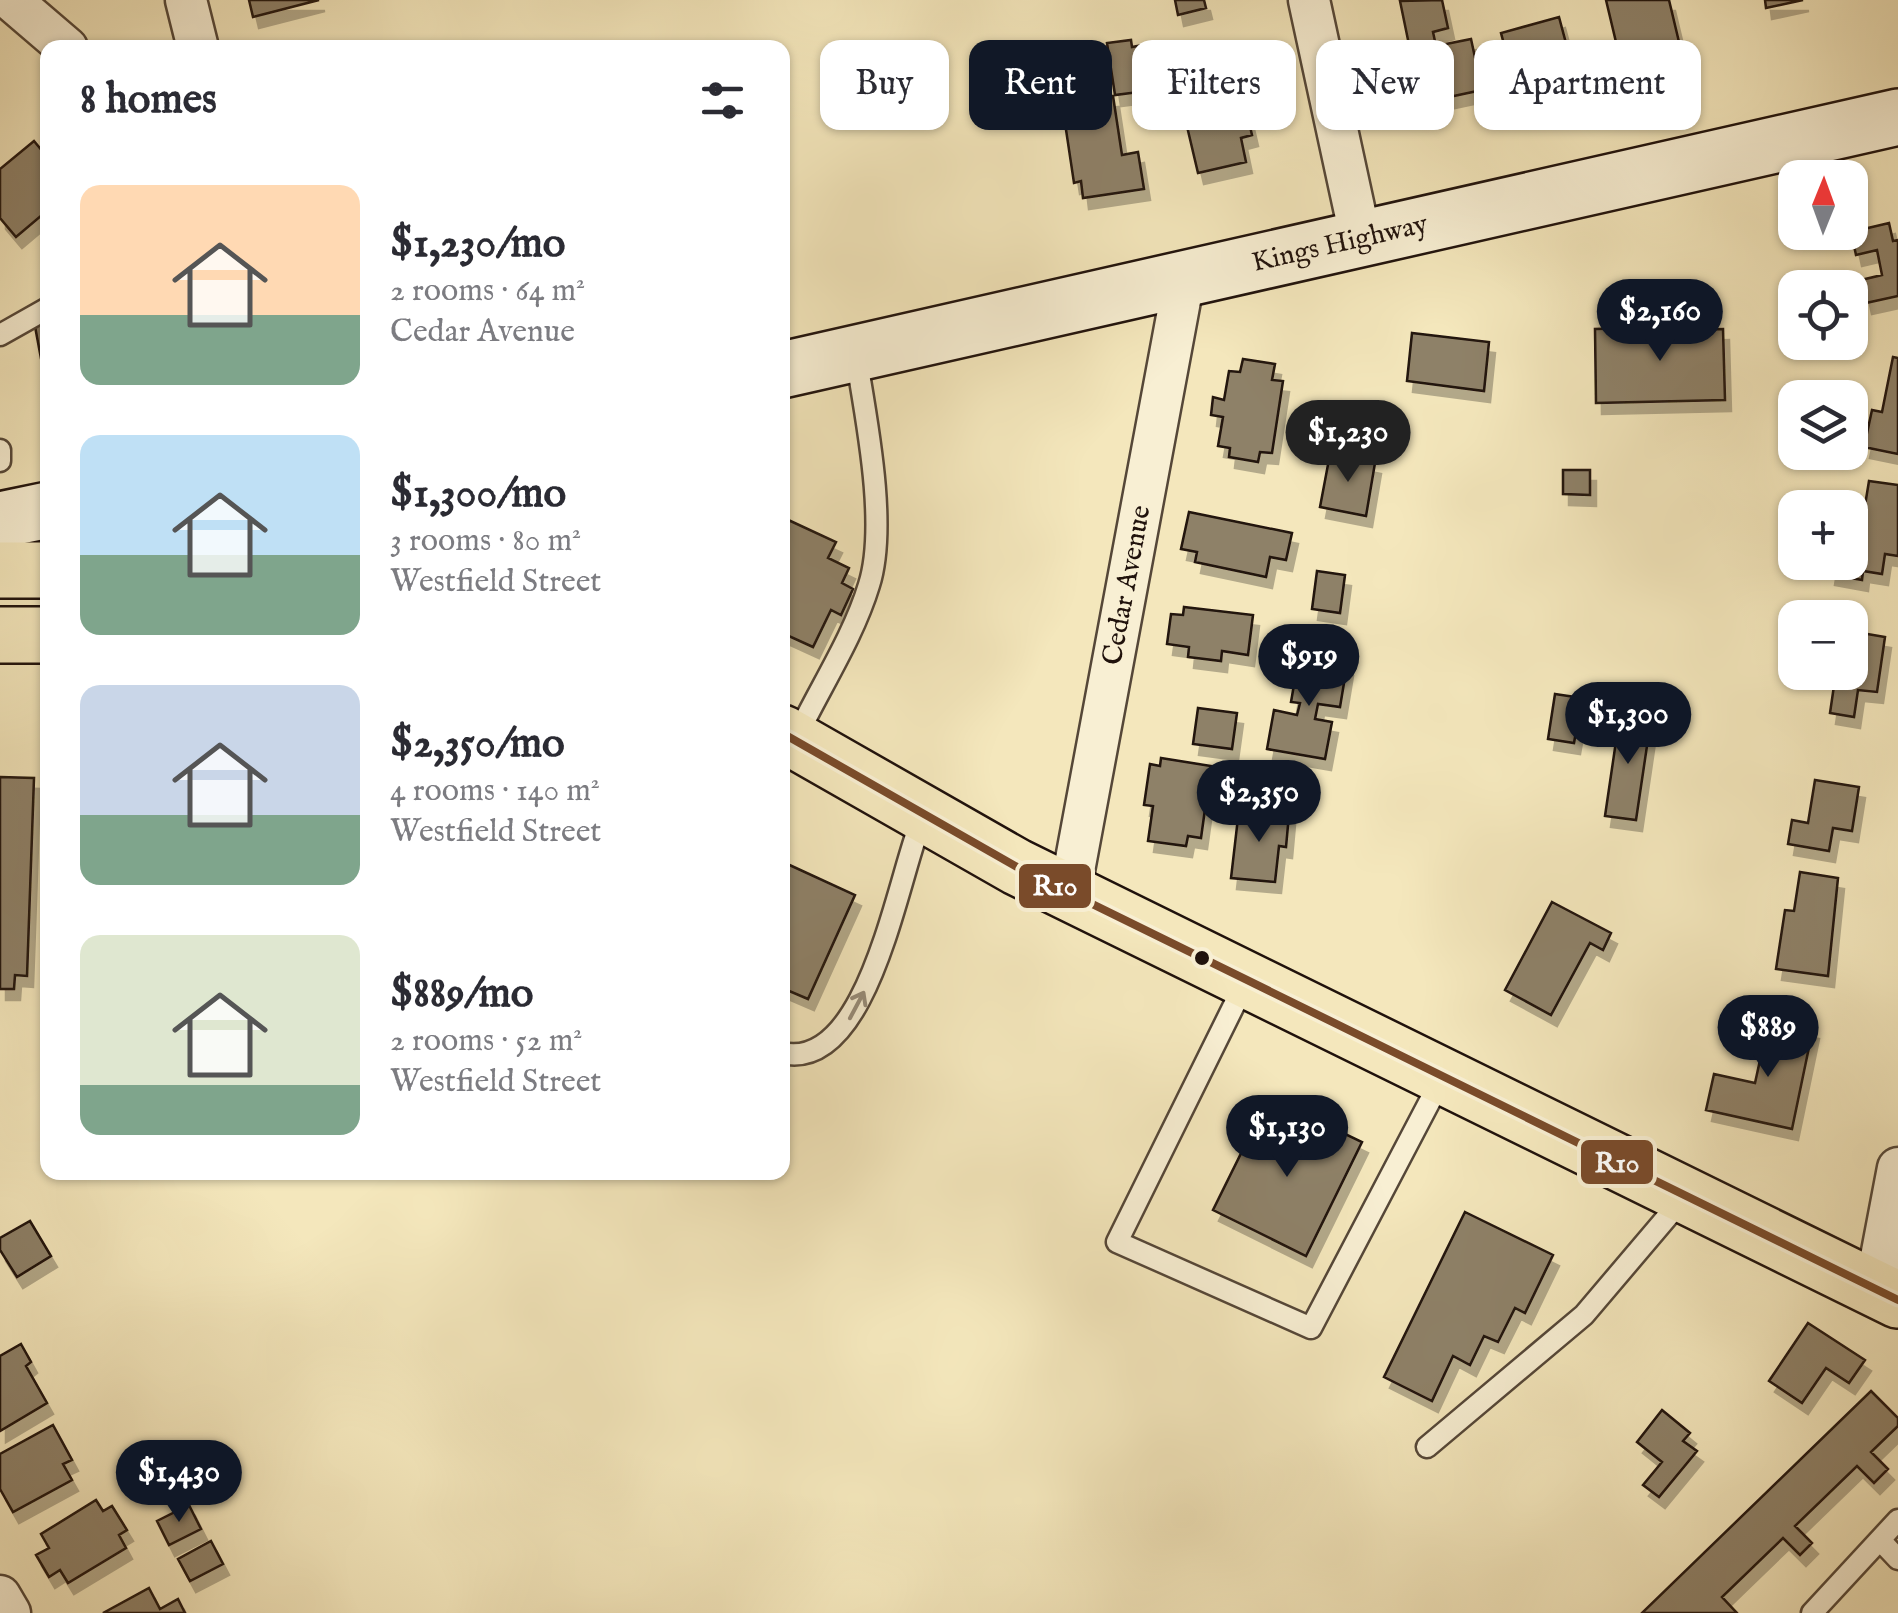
<!DOCTYPE html>
<meta charset="utf-8">
<style>
body{margin:0;font-family:"IM FELL English",serif;background:#f2f2f3;color:#2b2b33;height:100vh;display:flex;flex-direction:column;font-size:38px;white-space:nowrap}
*{box-sizing:border-box;margin:0}
p{font-size:32px;color:#7c7c81}
.icon{flex:none;width:55px;height:55px;fill:none;stroke:currentColor;stroke-width:2;stroke-linecap:round;stroke-linejoin:round}
.map{position:relative;flex:1;overflow:hidden}
.drawer{position:absolute;left:40px;top:40px;width:750px;height:1140px;display:flex;flex-direction:column;background:#fff;border-radius:20px;box-shadow:0 2px 8px #0004}
.drawer>*{flex:none}
.banner{position:absolute;left:820px;top:40px;width:928px;height:90px;display:flex;gap:20px}
.needle{width:65px;rotate:1deg}
.controls{position:absolute;left:1778px;top:160px;display:grid;gap:20px}
.controls a{display:grid;place-items:center;width:90px;height:90px;border-radius:20px;background:#fff;box-shadow:0 2px 8px #0004;font-size:50px}
.price{position:absolute;translate:-50% -85px;padding:0 22px;border-radius:35px;background:#111827;color:#fff;font-size:32px;line-height:65px;filter:drop-shadow(0 2px 5px #0008)}
.price::after{content:'';position:absolute;left:50%;top:60px;width:30px;height:22px;margin-left:-15px;background:inherit;clip-path:polygon(0 0,100% 0,50% 100%)}
.price.on{background:#222;color:#fff}
ul{padding:0;list-style:none}
li{display:flex;align-items:center;gap:30px;height:250px;padding:0 40px}
li span{display:grid;place-items:center;flex:none;width:280px;height:200px;border-radius:20px;color:#555}
li>.icon{margin-inline-start:auto}
span .icon{width:120px;height:120px;fill:#fffc;stroke-width:1}
li b{font-size:42px}
h2{display:flex;justify-content:space-between;align-items:center;height:120px;padding:0 40px;font-size:42px}
.tag{padding:0 35px;border-radius:20px;background:#fff;box-shadow:0 2px 8px #0004;font-size:35px;line-height:90px}
.tag.on{background:#111827;color:#fff}
.map>svg:first-child{display:block}
</style>
<div class="map">
<svg width="1898" height="1613" viewBox="0 0 1898 1613">
<defs>
<filter id="shadow"><feDropShadow dx="6" dy="11" stdDeviation="0" flood-color="#0004"/></filter>
</defs>
<rect width="100%" height="100%" fill="#f4e7bc"/>
<filter id="stains"><feTurbulence type="fractalNoise" baseFrequency=".002" numOctaves="4"/><feColorMatrix values="0 0 0 0 .2 0 0 0 0 .09 0 0 0 0 .02 0 0 0 .5 -.17"/></filter>
<radialGradient id="worn" r=".72"><stop offset=".6" stop-color="#630" stop-opacity="0"/><stop offset="1" stop-color="#630" stop-opacity=".3"/></radialGradient>
<path fill="#8e8168" stroke="#20120c" stroke-width="2.5" filter="url(#shadow)" d="M249,0h70l-66,17z
M1175,0h29l2,8 -28,7z
M1442,0l6,28 -15,4 3,14 35,-7 11,51 -61,13 -21,-102z
M1606,0h63l10,42 -27,5 2,9 -33,7z
M1765,0h38l-37,8z
M1559,17l12,45 -22,7 2,6 -36,10 -14,-52z
M1131,40l1,7 11,-2 5,39 -10,2 1,6 -24,3 -8,-52z
M1212,58l4,19 -14,3 5,21 24,-6 6,26 11,-3 4,17 -11,3 5,24 -48,11 -25,-106z
M1113,96l9,59 16,-3 6,37 -61,9 -2,-17 -7,2 -12,-80z
M34,141l14,17v52l-32,27 -16,-19v-49z
M1889,223l4,18 5,-1v56l-32,7 -5,-23 21,-5 -5,-25 -21,5 -5,-23z
M48,318v78l-14,-75z
M1693,318v12l30,-1 2,71 -129,3 -1,-74 76,-2v-8z
M1412,333l77,9 -5,49 -77,-10z
M1893,357l5,1v96l-34,-7 8,-37 10,2z
M1243,359l32,5 -3,16 11,1 -11,72 -12,-1 -2,10 -29,-5 1,-9 -12,-2 5,-29 -12,-2 2,-18 11,3 5,-29 11,1z
M1330,454l45,9 -9,53 -46,-9z
M1563,470h27v25l-27,-1z
M1869,481l29,4v71l-13,-2 -3,20 -19,-3 -1,9 -33,-6 2,-12h19v-10l7,2z
M1189,512l103,21 -6,27 -16,-3 -4,20 -71,-15 2,-10 -16,-3z
M784,518l52,24 -8,16 21,10 -7,15 11,6 -12,26 -10,-5 -18,37 -31,-14z
M1317,571l28,4 -5,38 -28,-4z
M1184,607l69,8 -5,40 -26,-4 -1,10 -33,-4 1,-10 -22,-3 4,-30 12,1z
M1850,631l35,6 -8,55 -19,-2 -4,27 -24,-4 6,-41h14z
M1299,656l48,9 -7,42 -22,-3 -3,15 17,3 -7,37 -58,-10 7,-39 23,5 3,-12 -9,-1z
M1555,694l27,4 -8,45 -26,-4z
M1198,708l39,5 -5,36 -39,-5z
M1620,714l31,5 -15,101 -31,-4z
M1161,758l50,8 -10,72 -13,-2 -2,10 -38,-5 5,-35 -9,-1 6,-41 10,2z
M0,777l34,1 -7,198 -12,-1 -1,14h-14z
M1815,780l44,7 -7,44 -19,-3 -4,23 -41,-7 4,-24 16,3z
M1239,809l50,5 -3,33 -7,-1 -4,36 -44,-4z
M783,862l72,33 -47,104 -26,-11z
M1800,872l38,6 -10,98 -52,-7 9,-59 9,1z
M1552,902l59,31 -8,17 -13,-7 -39,72 -46,-25z
M1769,1019l44,9 -21,101 -86,-19 8,-36 41,9z
M1263,1109l49,25 6,-13 44,21 -56,114 -93,-46z
M1465,1212l88,43 -28,58 -10,-5 -17,34 -14,-6 -14,29 -17,-9 -21,45 -48,-24z
M30,1221l21,35 -34,21 -17,-27v-12z
M1808,1323l57,37 -16,23 -23,-15 -24,35 -33,-22z
M21,1344l10,18 -5,4 21,37 -47,28v-75z
M1871,1391l27,27v8l-27,26 17,17 -14,14 -17,-17 -62,60 17,17 -12,12 -17,-17 -61,59 15,16h-95z
M1662,1410l28,23 -7,8 14,10 -38,46 -16,-12 19,-23 -25,-20z
M53,1425l19,35 -9,4 9,16 -59,32 -13,-23v-35z
M96,1500l7,11 9,-5 15,24 -8,5 7,13 -58,35 -8,-13 -11,7 -13,-22 13,-7 -8,-14z
M189,1505l12,24 -32,16 -12,-24z
M211,1541l12,23 -33,17 -12,-22z
M149,1588l11,21 18,-10 7,14h-82z"/>
<g fill="none" stroke-linecap="round" stroke-linejoin="round">
<g stroke="#554738" stroke-width="25">
<path id="service" d="M0,335l48,-27
M0,450v11
M796,738c23,-49 57,-100 73,-153 19,-60 -3,-167 -13,-229
M1246,981l-129,261 194,86 131,-250
M782,1053c87,20 116,-179 141,-237
M1427,1447l157,-132 101,-119
M1880,1540l18,19
M1812,1613l86,-93"/>
</g>
<g stroke="#554738" stroke-width="45">
<g id="minor">
<path d="M11,0l56,48"/>
<path d="M186,0l12,48"/>
<path d="M1309,0l52,240"/>
<path id="s1" d="M1070,892l114,-613"/>
<path d="M1875,1289l23,-121"/>
<path d="M0,1596l10,17"/>
</g>
</g>
<g stroke="#20120c" stroke-width="60">
<g id="secondary">
<path id="s2" d="M782,370l1116,-253"/>
<path d="M0,520l48,-10"/>
</g>
</g>
<g stroke="#20120c" stroke-width="60">
<path id="primary" d="M0,570h48
M0,635h48
M782,733l235,134 881,433"/>
</g>
<use href="#service" stroke="#f8efd3" stroke-width="20"/>
<use href="#minor" stroke="#f8efd3" stroke-width="40"/>
<use href="#secondary" stroke="#f8efd3" stroke-width="55"/>
<use href="#primary" stroke="#f4e7bc" stroke-width="55"/>
<g stroke="#f8efd3" stroke-width="15">
<path id="bus-1" d="M782,733l235,134 881,433"/>
</g>
<use href="#bus-1" stroke="#7a4b2a" stroke-width="8"/>
</g>
<defs><path id="oneway-shaft" d="M-6 0H5M1.5-3L5.5 0L1.5 3" fill="none" stroke-width="1.6" stroke-linecap="round" stroke-linejoin="round" transform="scale(2.5)"/></defs>
<use stroke="#978c79" href="#oneway-shaft" transform="translate(857 1005) rotate(-62)"/>
<circle fill="#20120c" stroke="#f8efd3" stroke-width="4" cx="1202" cy="958" r="9"/>
<g text-anchor="middle" dominant-baseline="central" stroke-width="9" stroke-linejoin="round" paint-order="stroke">
<g font-size="28" fill="#20120c" stroke="#f8efd3">
<text stroke="none"><textPath href="#s2" startOffset="572">Kings Highway</textPath></text>
<text stroke="none"><textPath href="#s1" startOffset="312">Cedar Avenue</textPath></text>
</g>
</g>
<g stroke="#f8efd3" stroke-width="4">
<rect x="1017" y="862" width="76" height="48" rx="10" fill="#7a4b2a"/>
<rect x="1579" y="1138" width="76" height="48" rx="10" fill="#7a4b2a"/>
</g>
<g font-size="28" text-anchor="middle" font-weight="bold" fill="#fff">
<text x="1055" y="895">R10</text>
<text x="1617" y="1172">R10</text>
</g>
<rect width="100%" height="100%" filter="url(#stains)"/>
<rect width="100%" height="100%" fill="url(#worn)"/>
</svg>
<div class="controls">
<a><svg class="needle" viewBox="-14 -14 28 28"><path d="M0-13l5 13h-10z" fill="#e53935"/><path d="M0 13l5-13h-10z" fill="#7c7c81"/></svg></a>
<a><svg class="icon" aria-label="locate" viewBox="0 0 24 24"><circle cx="12" cy="12" r="6"/><path d="M12 2v4M12 18v4M2 12h4M18 12h4"/></svg></a>
<a><svg class="icon" aria-label="layers" viewBox="0 0 24 24"><path d="M12 4l9 5-9 5-9-5zM3 14l9 5 9-5"/></svg></a>
<a>+</a>
<a>−</a>
</div>
<b class="price" style="left:1660px;top:364px">$2,160</b>
<b class="price on" style="left:1348px;top:485px">$1,230</b>
<b class="price" style="left:1309px;top:709px">$919</b>
<b class="price" style="left:1628px;top:767px">$1,300</b>
<b class="price" style="left:1259px;top:845px">$2,350</b>
<b class="price" style="left:1768px;top:1080px">$889</b>
<b class="price" style="left:1287px;top:1180px">$1,130</b>
<b class="price" style="left:179px;top:1525px">$1,430</b>
<div class="banner">
<a class="tag">Buy</a>
<a class="tag on">Rent</a>
<a class="tag">Filters</a>
<a class="tag">New</a>
<a class="tag">Apartment</a>
</div>
<section class="drawer">
<h2>8 homes<svg class="icon" aria-label="filters" viewBox="0 0 24 24"><path d="M4 7h16M4 17h16"/><circle cx="9" cy="7" r="2"/><circle cx="15" cy="17" r="2"/></svg></h2>
<ul>
<li><span style="background:linear-gradient(#ffd9b3 65%,#7fa58c 0)"><svg class="icon" aria-label="home" viewBox="0 0 24 24"><path d="M3 11l9-7 9 7M6 9v11h12V9"/></svg></span><div><b>$1,230/mo</b><p>2 rooms · 64 m²</p><p>Cedar Avenue</p></div></li>
<li><span style="background:linear-gradient(#bfe0f5 60%,#7fa58c 0)"><svg class="icon" aria-label="home" viewBox="0 0 24 24"><path d="M3 11l9-7 9 7M6 9v11h12V9"/></svg></span><div><b>$1,300/mo</b><p>3 rooms · 80 m²</p><p>Westfield Street</p></div></li>
<li><span style="background:linear-gradient(#c9d6e8 65%,#7fa58c 0)"><svg class="icon" aria-label="home" viewBox="0 0 24 24"><path d="M3 11l9-7 9 7M6 9v11h12V9"/></svg></span><div><b>$2,350/mo</b><p>4 rooms · 140 m²</p><p>Westfield Street</p></div></li>
<li><span style="background:linear-gradient(#dfe7d0 75%,#7fa58c 0)"><svg class="icon" aria-label="home" viewBox="0 0 24 24"><path d="M3 11l9-7 9 7M6 9v11h12V9"/></svg></span><div><b>$889/mo</b><p>2 rooms · 52 m²</p><p>Westfield Street</p></div></li>
</ul>
</section>
</div>
